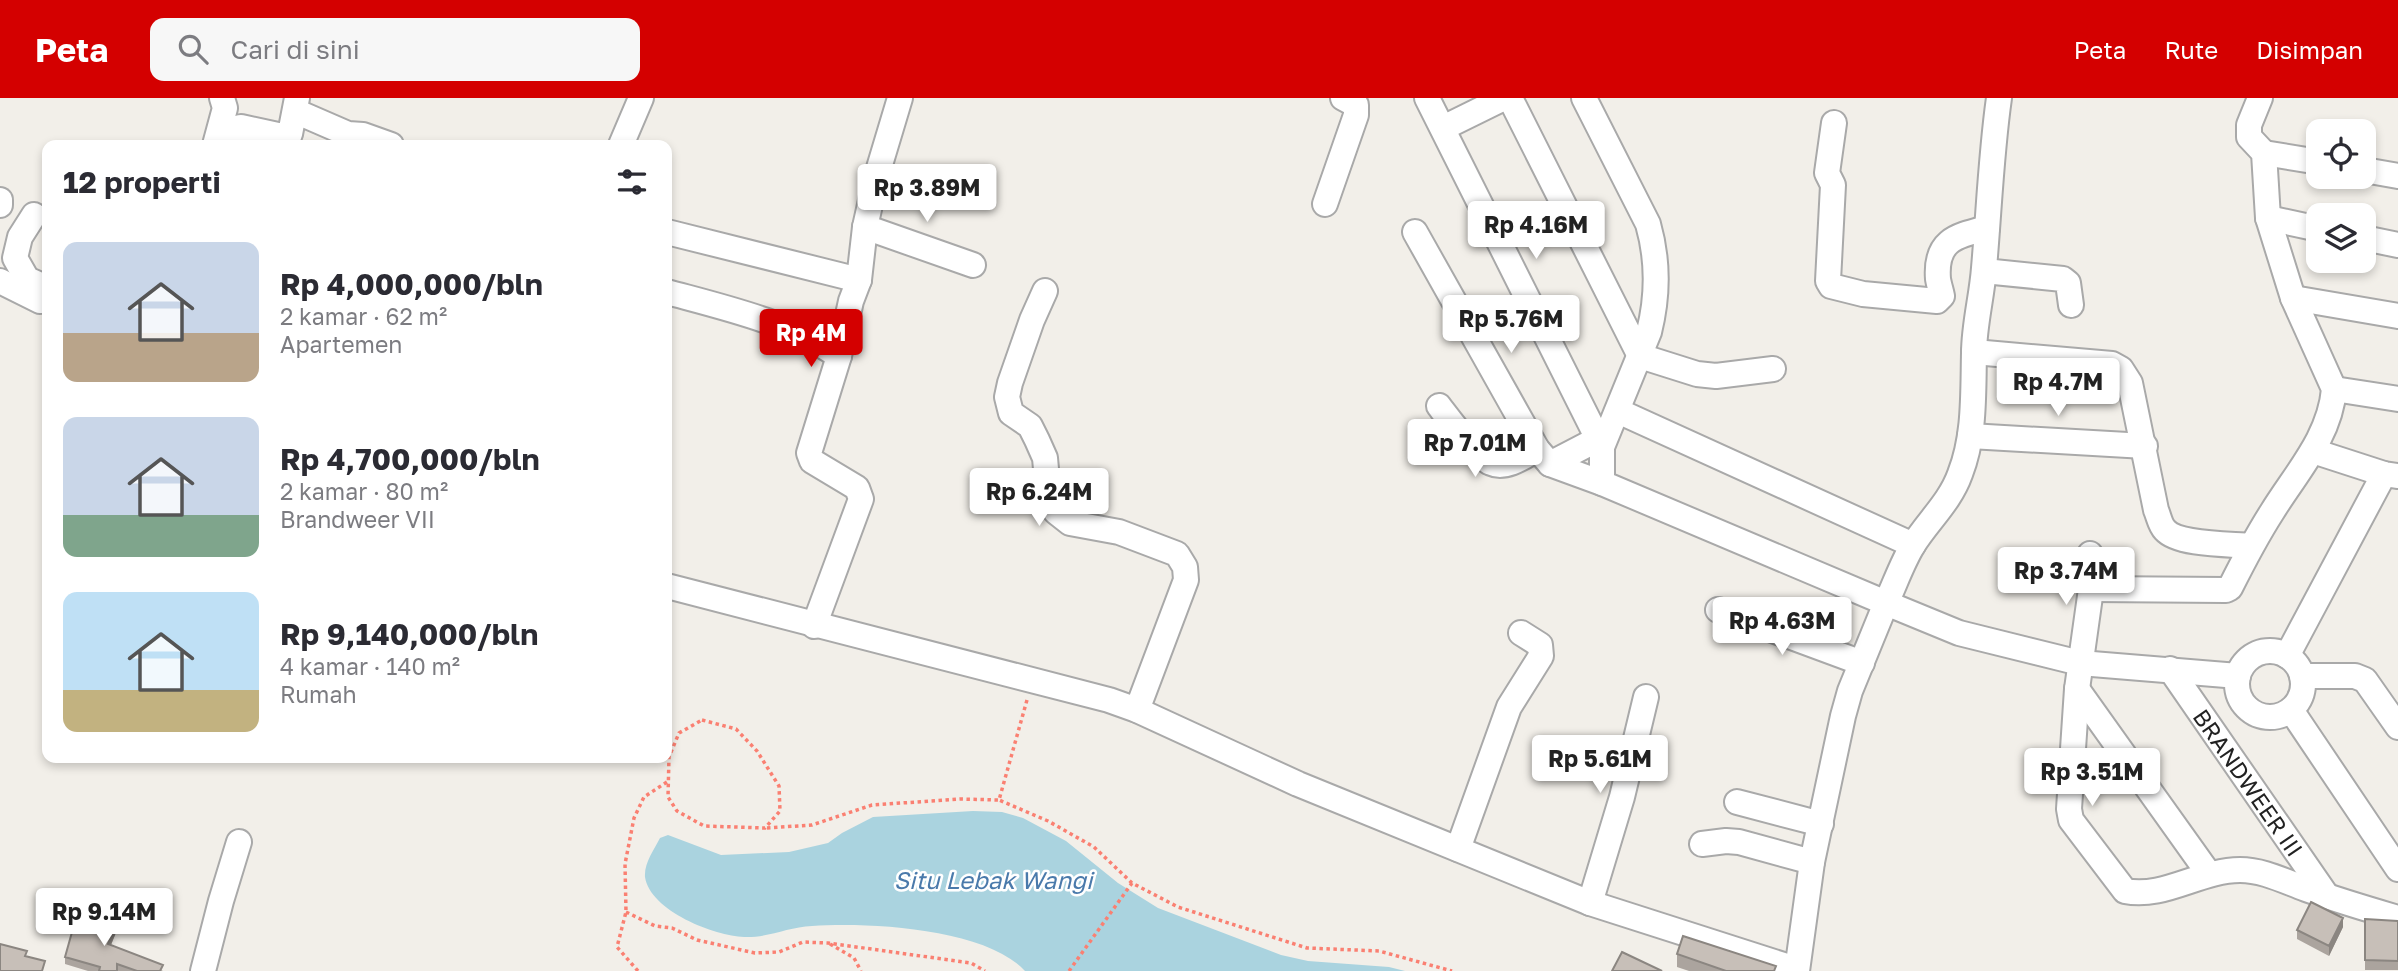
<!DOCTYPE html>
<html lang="id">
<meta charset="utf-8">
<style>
body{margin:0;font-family:"Golos Text",sans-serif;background:#f7f7f7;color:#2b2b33;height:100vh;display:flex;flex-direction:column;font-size:26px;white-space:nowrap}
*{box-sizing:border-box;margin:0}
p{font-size:23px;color:#7c7c81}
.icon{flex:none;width:38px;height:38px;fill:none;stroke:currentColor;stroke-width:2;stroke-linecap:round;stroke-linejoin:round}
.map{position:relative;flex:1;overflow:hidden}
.drawer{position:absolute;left:42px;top:42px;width:630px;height:623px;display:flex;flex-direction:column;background:#fff;border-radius:14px;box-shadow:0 4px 10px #0003}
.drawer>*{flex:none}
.fabs{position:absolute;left:2306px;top:21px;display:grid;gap:14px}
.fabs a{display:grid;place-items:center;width:70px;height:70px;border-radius:14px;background:#fff;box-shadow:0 4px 10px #0003;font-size:35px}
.price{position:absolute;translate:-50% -60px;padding:0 16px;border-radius:7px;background:#fff;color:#222;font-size:23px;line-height:46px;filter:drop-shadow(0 2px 4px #0008)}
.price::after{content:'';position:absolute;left:50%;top:42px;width:21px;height:16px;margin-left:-10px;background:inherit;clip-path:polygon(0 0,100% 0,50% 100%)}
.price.on{background:#d40000;color:#fff}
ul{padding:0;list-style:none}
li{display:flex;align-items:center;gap:21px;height:175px;padding:0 21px}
li span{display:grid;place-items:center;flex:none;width:196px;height:140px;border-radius:14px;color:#555}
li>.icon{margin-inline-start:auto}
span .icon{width:84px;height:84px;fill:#fffc;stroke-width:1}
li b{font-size:30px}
h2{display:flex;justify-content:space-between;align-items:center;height:84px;padding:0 21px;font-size:30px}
header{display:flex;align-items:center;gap:42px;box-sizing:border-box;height:98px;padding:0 35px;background:#d40000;color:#fff}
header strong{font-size:33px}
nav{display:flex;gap:38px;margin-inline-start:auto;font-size:24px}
.search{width:490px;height:63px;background:#f7f7f7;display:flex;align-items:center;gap:18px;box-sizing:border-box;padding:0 24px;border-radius:14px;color:#7c7c81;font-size:26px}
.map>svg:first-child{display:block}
</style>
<header>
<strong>Peta</strong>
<div class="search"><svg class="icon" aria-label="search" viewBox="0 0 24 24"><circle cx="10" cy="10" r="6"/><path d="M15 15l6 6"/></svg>Cari di sini</div>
<nav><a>Peta</a><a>Rute</a><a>Disimpan</a></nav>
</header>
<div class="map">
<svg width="2398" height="873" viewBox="0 0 2398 873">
<rect width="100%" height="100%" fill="#f2efe9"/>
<path fill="#aad3df" d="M973,713l29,1 21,6 43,23 52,42 40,25 123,47 27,6 81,6 16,4h-380c-39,-43 -157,-49 -213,-45 -24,1 -44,12 -68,11 -29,-1 -94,-26 -99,-60 -1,-14 9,-27 15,-39l8,-3 53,20 68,-3 39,-9 14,-10 31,-16z"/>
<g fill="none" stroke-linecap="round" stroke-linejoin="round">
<g stroke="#a9a9a9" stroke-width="28">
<g id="minor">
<path d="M1427,0l175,349"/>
<path d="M1510,0l130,258"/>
<path d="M1584,0l64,126c10,35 10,72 1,108l-47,115v36l284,120 -36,88 -7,25 -31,146 -15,109"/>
<path d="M1999,0c-8,56 -10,113 -15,170 -2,28 -10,57 -10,85 -1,41 1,83 -14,121 -10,28 -32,47 -47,71 -11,18 -18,39 -27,58l73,30 121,30 158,13"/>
<path d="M295,13l53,23 15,1 28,10"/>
<path d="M1834,25l-7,50 6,12 -5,96 3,5 32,8 74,7 5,-5c-1,-5 -3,-11 -4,-17 -3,-39 18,-43 49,-51"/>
<path d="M1443,30l61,-30"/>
<path d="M215,47l10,-37 -3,-10"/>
<path d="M230,47l7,-17 4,-1 46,10 3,-3 7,-36"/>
<path d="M621,47l20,-47"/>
<path d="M2264,55l55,9"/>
<path d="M2364,72l34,6"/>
<path d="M0,102v5"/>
<path d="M1325,106l31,-89v-10l-13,-7"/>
<path d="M34,117l-14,22 -5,21 12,21 20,9"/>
<path d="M2268,120l51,11"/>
<path d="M865,129l108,38"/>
<path d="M667,134l192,48"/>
<path d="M1415,134l122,217 13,15 52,19"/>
<path d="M2364,140l34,7"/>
<path d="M1984,173l79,8 5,4 3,22"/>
<path d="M0,183l40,20"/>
<path d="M1045,193l-13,29 -22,63 -3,14 4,16 19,13 7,14 8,18 4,44 7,10 14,11 49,9 58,22 8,13 1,13 -49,130"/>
<path d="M667,194c59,16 121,30 172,64"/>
<path d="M2293,200l105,18"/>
<path d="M1974,254l138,12 9,5 9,14 26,127c3,7 4,15 9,20 13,15 66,14 86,16"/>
<path d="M1640,258l57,18 19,2 57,-7"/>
<path d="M2334,291l64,10"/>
<path d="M1439,308c10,13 38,51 52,57 15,7 34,-7 46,-14"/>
<path d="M1618,313l295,134"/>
<path d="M1970,338l175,10"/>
<path d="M2313,353l71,23 13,2"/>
<path d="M1550,366l48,-25"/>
<path d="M2090,456l1,35 -14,100 -8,120 2,11 54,71c39,8 75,-21 115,-21 23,0 44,11 66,19 31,11 61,20 92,29"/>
<path d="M667,488l442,114 28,10 161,74 292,119 206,66"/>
<path d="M2091,491l135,1 4,-2c13,-26 26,-51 42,-76 24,-39 58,-75 62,-123l-41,-91 -25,-80 -4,-65 -15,-16v-12l11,-27"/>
<path d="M1718,512l144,53"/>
<path d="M814,528l47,-127 -4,-11 -45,-27 -3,-8 30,-97 12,-55 8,-21 6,-53 11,-49 24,-80"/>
<circle cx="2270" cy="586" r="33"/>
<path d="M2287,558l97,-182"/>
<path id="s1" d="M2170,571l157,227"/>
<path d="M2302,578h53l10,4 33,47"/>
<path d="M2077,591l132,185"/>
<path d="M2291,612l107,159"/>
<path d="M1737,704l84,22"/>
<path d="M1702,746l24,-3 13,1 73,20"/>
<path d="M1458,751l51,-142 32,-51 -1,-11 -19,-12"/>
<path d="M1590,805l32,-106 24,-100"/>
<path d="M203,873l18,-70 18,-59"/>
</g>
</g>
<path stroke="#fa8072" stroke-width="3.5" stroke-dasharray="3.5 3.5" stroke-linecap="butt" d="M1027,602l-28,100 49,21 46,26 38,36 46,24 129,41 72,3 73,20
M702,622l34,9 21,22 22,35 1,25 -15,17 -61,-2 -27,-15 -9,-14 1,-40 10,-24z
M767,730l45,-3 60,-20 89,-6 38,1
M626,814l29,14 17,2 25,12 58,13 24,-1 24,-10 25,1 143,20 14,8
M830,846l24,14 7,13
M638,873l-21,-24 9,-35 -1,-48 9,-46 10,-21 23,-15
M1069,873l63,-88"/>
<use href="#minor" stroke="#fff" stroke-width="24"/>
</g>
<path fill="#aba49e" d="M2365,821l33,2v49h-33z
M2343,829l-14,29 -32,-17v-9z
M86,830l31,2 -6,15 52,26h-75l-23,-7v-7z
M1677,856l99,17h-87l-12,-4z"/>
<path fill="#8b8681" d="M2343,820v9l-14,29v-10z
M117,824v8l-9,22v-8z"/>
<path fill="#c7bfb8" stroke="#8b8681" stroke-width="2" d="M2311,804l32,16 -14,28 -32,-16z
M92,815l25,9 -9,22 55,21 -3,6h-23l-20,-7v7h-18l1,-4 -35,-10 9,-32 12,3z
M2365,821l33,2v40l-33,-1z
M1683,838l93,30 -2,5h-48l-49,-17z
M0,846l27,7 -2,5 20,5 -3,10h-42z
M1622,854l40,19h-50z"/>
<g text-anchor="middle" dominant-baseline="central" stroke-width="5" stroke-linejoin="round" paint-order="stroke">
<g font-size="23" fill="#222" stroke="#fff">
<text stroke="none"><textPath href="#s1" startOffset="138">BRANDWEER III</textPath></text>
</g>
<g font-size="24" font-style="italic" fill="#4a7aab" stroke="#fff">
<text x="993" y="781">Situ Lebak Wangi</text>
</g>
</g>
</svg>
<div class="fabs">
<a><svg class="icon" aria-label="locate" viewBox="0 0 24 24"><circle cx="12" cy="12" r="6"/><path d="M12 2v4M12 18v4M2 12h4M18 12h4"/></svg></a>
<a><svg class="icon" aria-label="layers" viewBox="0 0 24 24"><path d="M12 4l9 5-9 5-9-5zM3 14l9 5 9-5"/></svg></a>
</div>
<b class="price" style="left:927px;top:126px">Rp 3.89M</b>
<b class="price" style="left:1536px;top:163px">Rp 4.16M</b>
<b class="price" style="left:1511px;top:257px">Rp 5.76M</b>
<b class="price on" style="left:811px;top:271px">Rp 4M</b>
<b class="price" style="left:2058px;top:320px">Rp 4.7M</b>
<b class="price" style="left:1475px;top:381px">Rp 7.01M</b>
<b class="price" style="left:1039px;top:430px">Rp 6.24M</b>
<b class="price" style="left:2066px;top:509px">Rp 3.74M</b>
<b class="price" style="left:1782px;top:559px">Rp 4.63M</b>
<b class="price" style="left:1600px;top:697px">Rp 5.61M</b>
<b class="price" style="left:2092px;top:710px">Rp 3.51M</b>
<b class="price" style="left:104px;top:850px">Rp 9.14M</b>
<section class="drawer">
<h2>12 properti<svg class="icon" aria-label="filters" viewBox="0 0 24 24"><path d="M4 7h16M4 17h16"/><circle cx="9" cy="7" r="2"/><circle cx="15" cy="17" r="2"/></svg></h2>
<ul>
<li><span style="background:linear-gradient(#c9d6e8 65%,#b9a48a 0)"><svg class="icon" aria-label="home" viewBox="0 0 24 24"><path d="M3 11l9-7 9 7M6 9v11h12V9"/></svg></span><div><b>Rp 4,000,000/bln</b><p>2 kamar · 62 m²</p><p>Apartemen</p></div></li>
<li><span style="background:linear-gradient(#c9d6e8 70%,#7fa58c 0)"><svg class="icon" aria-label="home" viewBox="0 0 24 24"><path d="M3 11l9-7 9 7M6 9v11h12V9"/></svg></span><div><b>Rp 4,700,000/bln</b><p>2 kamar · 80 m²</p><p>Brandweer VII</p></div></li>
<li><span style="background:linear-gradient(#bfe0f5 70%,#c2b280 0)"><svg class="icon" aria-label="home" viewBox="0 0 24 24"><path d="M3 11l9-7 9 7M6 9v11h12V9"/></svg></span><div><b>Rp 9,140,000/bln</b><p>4 kamar · 140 m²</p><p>Rumah</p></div></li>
</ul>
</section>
</div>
